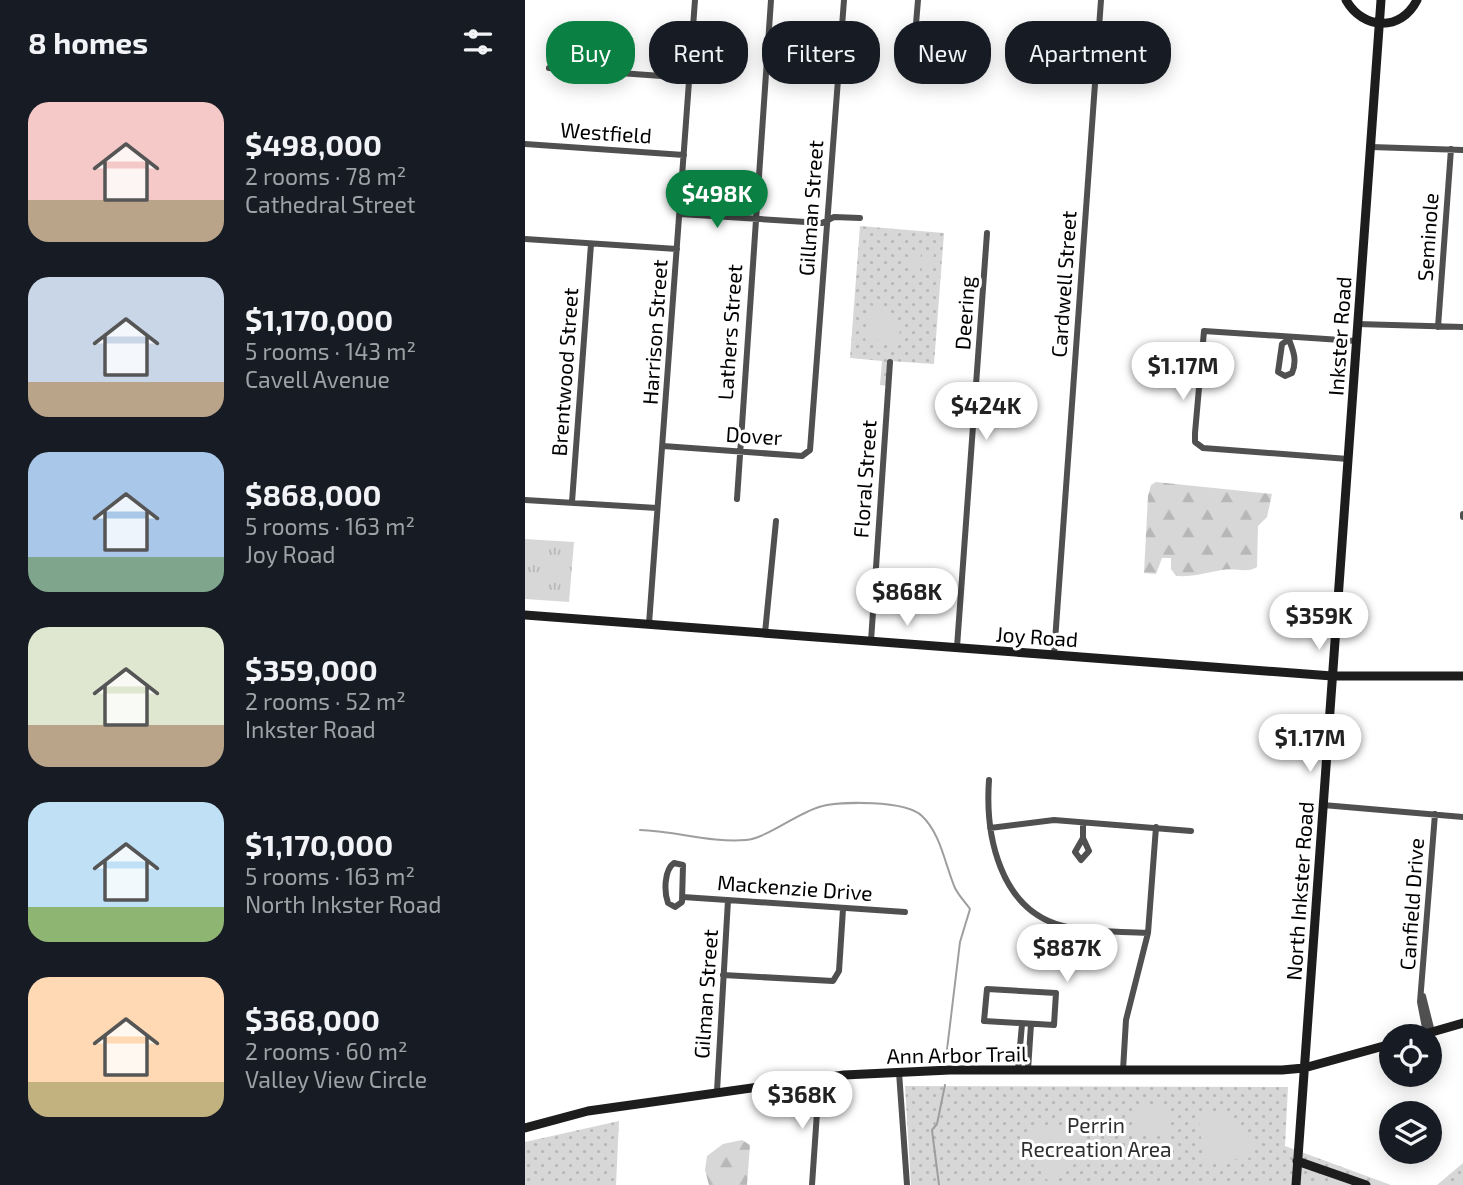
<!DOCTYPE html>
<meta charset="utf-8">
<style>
body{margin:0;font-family:"Exo 2",sans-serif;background:#242831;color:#f1f3f6;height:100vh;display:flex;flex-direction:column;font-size:26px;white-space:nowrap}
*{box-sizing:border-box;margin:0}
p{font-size:23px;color:#9ea1a6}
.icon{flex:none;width:38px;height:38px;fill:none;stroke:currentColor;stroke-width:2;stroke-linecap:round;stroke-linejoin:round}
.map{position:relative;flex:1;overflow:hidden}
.details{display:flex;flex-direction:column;background:#171b24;width:525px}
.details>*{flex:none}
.top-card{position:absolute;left:21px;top:21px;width:665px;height:63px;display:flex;gap:14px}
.buttons{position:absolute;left:854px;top:1024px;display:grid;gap:14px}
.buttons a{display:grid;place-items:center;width:63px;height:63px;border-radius:50%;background:#171b24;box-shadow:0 4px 18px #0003;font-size:35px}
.price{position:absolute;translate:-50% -60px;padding:0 16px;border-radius:24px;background:#fff;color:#222;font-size:23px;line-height:46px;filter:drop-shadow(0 2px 4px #0008)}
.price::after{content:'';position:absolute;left:50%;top:42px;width:21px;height:16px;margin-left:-10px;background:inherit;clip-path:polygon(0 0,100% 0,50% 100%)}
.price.selected{background:#0b8043;color:#fff}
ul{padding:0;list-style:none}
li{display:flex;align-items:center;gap:21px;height:175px;padding:0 28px}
li span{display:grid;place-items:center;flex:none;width:196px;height:140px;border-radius:21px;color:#555}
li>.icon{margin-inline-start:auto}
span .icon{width:84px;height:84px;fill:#fffc;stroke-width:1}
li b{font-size:30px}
h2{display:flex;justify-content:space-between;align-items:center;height:84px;padding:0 28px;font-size:30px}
.tag{padding:0 24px;border-radius:28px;background:#171b24;box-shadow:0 4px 18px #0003;font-size:24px;line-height:63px}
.tag.selected{background:#0b8043;color:#fff}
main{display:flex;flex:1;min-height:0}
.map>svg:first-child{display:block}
</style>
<main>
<section class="details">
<h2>8 homes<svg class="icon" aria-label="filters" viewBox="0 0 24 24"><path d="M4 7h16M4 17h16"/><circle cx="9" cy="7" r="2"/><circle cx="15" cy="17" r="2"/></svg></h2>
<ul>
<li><span style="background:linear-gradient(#f6c9c9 70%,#b9a48a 0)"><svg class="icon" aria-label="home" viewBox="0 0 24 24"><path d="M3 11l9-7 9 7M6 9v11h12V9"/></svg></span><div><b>$498,000</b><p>2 rooms · 78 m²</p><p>Cathedral Street</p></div></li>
<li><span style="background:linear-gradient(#c9d6e8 75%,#b9a48a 0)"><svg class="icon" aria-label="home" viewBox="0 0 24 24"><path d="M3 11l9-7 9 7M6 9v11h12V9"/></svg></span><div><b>$1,170,000</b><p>5 rooms · 143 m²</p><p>Cavell Avenue</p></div></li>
<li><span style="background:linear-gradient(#a9c7e8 75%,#7fa58c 0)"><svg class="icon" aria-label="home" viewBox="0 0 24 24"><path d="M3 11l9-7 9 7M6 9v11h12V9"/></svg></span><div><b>$868,000</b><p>5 rooms · 163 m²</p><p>Joy Road</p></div></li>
<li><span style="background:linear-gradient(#dfe7d0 70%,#b9a48a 0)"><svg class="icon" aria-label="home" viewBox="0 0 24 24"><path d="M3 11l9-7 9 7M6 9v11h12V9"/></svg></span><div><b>$359,000</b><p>2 rooms · 52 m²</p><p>Inkster Road</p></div></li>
<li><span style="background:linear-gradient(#bfe0f5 75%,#8fb573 0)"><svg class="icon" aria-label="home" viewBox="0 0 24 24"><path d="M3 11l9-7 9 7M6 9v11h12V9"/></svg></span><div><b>$1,170,000</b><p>5 rooms · 163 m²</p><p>North Inkster Road</p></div></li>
<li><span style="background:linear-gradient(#ffd9b3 75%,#c2b280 0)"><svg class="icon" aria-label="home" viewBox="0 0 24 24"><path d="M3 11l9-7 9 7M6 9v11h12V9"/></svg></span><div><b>$368,000</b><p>2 rooms · 60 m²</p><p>Valley View Circle</p></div></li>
</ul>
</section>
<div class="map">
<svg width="938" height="1185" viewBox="0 0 938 1185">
<defs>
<pattern id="grass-tufts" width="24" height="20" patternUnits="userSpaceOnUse" patternTransform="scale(1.75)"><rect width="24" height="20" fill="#d7d7d7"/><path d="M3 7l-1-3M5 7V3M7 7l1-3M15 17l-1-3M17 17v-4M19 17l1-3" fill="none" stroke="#b7b7b7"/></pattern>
<pattern id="forest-firs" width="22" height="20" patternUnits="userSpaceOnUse" patternTransform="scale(1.75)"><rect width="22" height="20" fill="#d7d7d7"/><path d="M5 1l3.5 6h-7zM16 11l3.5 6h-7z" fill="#b7b7b7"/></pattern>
<pattern id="park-dots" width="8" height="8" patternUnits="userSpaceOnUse" patternTransform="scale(1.75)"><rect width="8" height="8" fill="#d7d7d7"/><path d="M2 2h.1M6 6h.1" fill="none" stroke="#b7b7b7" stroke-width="1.8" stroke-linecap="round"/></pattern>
</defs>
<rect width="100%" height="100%" fill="#fff"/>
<path fill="url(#grass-tufts)" d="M0,539l49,3 -5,60 -44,-3z"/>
<path fill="url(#forest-firs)" d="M631,482l116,12 -5,23 -9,9 -1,41c-10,7 -23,0 -35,3 -17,3 -28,7 -46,6l-5,-7v-11h-9l-6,16 -12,-1 4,-77 3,-11z
M217,1140l8,5 -3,40h-38l-4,-15 2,-14 16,-12z"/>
<path fill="url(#park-dots)" d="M335,226l84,7 -10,131 -44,-3 -2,25 -8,-1 2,-24 -32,-3z
M380,1086l383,1 -3,59 106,39h-480z
M94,1121l-3,64h-91v-43z
M938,1163v22h-26z"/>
<path fill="#d7d7d7" d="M387,250l9,1 -1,20 -9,-1z
M400,251h9l-1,20h-9z
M343,305c23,2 33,13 32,37l-35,-2z
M646,1107v25l-36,1 -1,-25z
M673,1112c32,-3 54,14 58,45l-52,6z
M527,1126l28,12 12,16 -45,26 -26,-45 20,-8z"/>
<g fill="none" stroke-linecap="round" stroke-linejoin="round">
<path stroke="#9e9e9e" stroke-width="2" d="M115,830c35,1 71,13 106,10 21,-2 50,-26 73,-33 21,-6 87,-7 103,9 19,18 23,49 33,72 4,8 10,14 15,21l-10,33 -14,116
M414,1185l-7,-55 5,-6 8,-39"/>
<path stroke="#505050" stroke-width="6" d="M24,68l141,10
M387,72l6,-72
M0,144l159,11
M846,147l92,3
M155,214l142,9 12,-6 26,1
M0,239l152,10
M832,324l106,3
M913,327l13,-178
M763,340l-6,4 -4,28 7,4 7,-3c6,-14 0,-25 -4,-36
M138,446l139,10 8,-6 34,-450
M823,459l-145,-11 -8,-6v-9l9,-102 152,10
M212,499l34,-499
M0,500l132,8
M47,502l19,-258
M938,517v-3
M124,624l46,-624
M240,633l11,-112
M346,641l19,-279
M432,647l30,-414
M529,655l47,-655
M464,780c-4,56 11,130 74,146 27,7 57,5 85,7
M798,805l140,12
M465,828l64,-8 137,11
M558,838l6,13 -8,9 -6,-8 8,-14v-15
M149,863l9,2 -1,37 -7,5 -7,-4c-4,-11 -4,-33 6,-40z
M158,897l222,15
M198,975l110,6 6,-10 4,-62
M462,989l69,4 -2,32 -70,-4z
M898,996l9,36
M901,1033l-6,-31 15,-188
M493,1070l4,-46
M503,1070l3,-46
M598,1070l3,-50 22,-87 8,-106
M374,1072l8,113
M192,1091l11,-191
M287,1185l6,-87 -1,-21"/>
<path stroke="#1d1d1d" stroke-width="9" d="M821,0c17,30 55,32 71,0
M0,615l807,61h131
M893,1036l45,-13
M0,1128l63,-17 256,-36 106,-5h332l22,-2 87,-24
M772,1161l69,24
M771,1185l85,-1185"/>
</g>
<g text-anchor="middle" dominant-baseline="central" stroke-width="6" stroke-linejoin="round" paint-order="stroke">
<g font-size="21" fill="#000" stroke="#fff">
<text transform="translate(81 132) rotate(4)">Westfield</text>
<text transform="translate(285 208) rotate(-86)">Gillman Street</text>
<text transform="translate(902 237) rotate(-86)">Seminole</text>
<text transform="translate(538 284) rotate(-86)">Cardwell Street</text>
<text transform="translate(439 313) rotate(-86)">Deering</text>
<text transform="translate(129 332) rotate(-86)">Harrison Street</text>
<text transform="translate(204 332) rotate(-86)">Lathers Street</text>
<text transform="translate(814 336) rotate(-86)">Inkster Road</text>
<text transform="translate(39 372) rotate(-86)">Brentwood Street</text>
<text transform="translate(229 435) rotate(4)">Dover</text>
<text transform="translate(339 479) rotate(-86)">Floral Street</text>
<text transform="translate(512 636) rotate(4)">Joy Road</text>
<text transform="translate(270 887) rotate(4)">Mackenzie Drive</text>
<text transform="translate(774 891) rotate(-86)">North Inkster Road</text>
<text transform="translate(886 904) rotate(-86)">Canfield Drive</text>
<text transform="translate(180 994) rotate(-86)">Gilman Street</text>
<text transform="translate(432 1054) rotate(-1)">Ann Arbor Trail</text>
</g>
<g font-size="21" fill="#2e2e2e" stroke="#fff">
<text x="571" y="1124">Perrin<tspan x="571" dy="24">Recreation Area</tspan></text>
</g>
</g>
</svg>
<div class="buttons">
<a><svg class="icon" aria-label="locate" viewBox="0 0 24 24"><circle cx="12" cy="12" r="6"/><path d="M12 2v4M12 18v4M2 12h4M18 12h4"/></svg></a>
<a><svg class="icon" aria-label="layers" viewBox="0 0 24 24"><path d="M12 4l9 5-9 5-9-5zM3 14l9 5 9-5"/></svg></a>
</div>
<b class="price selected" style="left:192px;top:230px">$498K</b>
<b class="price" style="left:658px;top:402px">$1.17M</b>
<b class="price" style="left:461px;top:442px">$424K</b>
<b class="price" style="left:382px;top:628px">$868K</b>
<b class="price" style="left:794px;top:652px">$359K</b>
<b class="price" style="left:785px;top:774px">$1.17M</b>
<b class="price" style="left:542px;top:984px">$887K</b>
<b class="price" style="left:277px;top:1131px">$368K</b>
<div class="top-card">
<a class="tag selected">Buy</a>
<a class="tag">Rent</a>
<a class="tag">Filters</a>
<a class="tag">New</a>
<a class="tag">Apartment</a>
</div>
</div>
</main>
